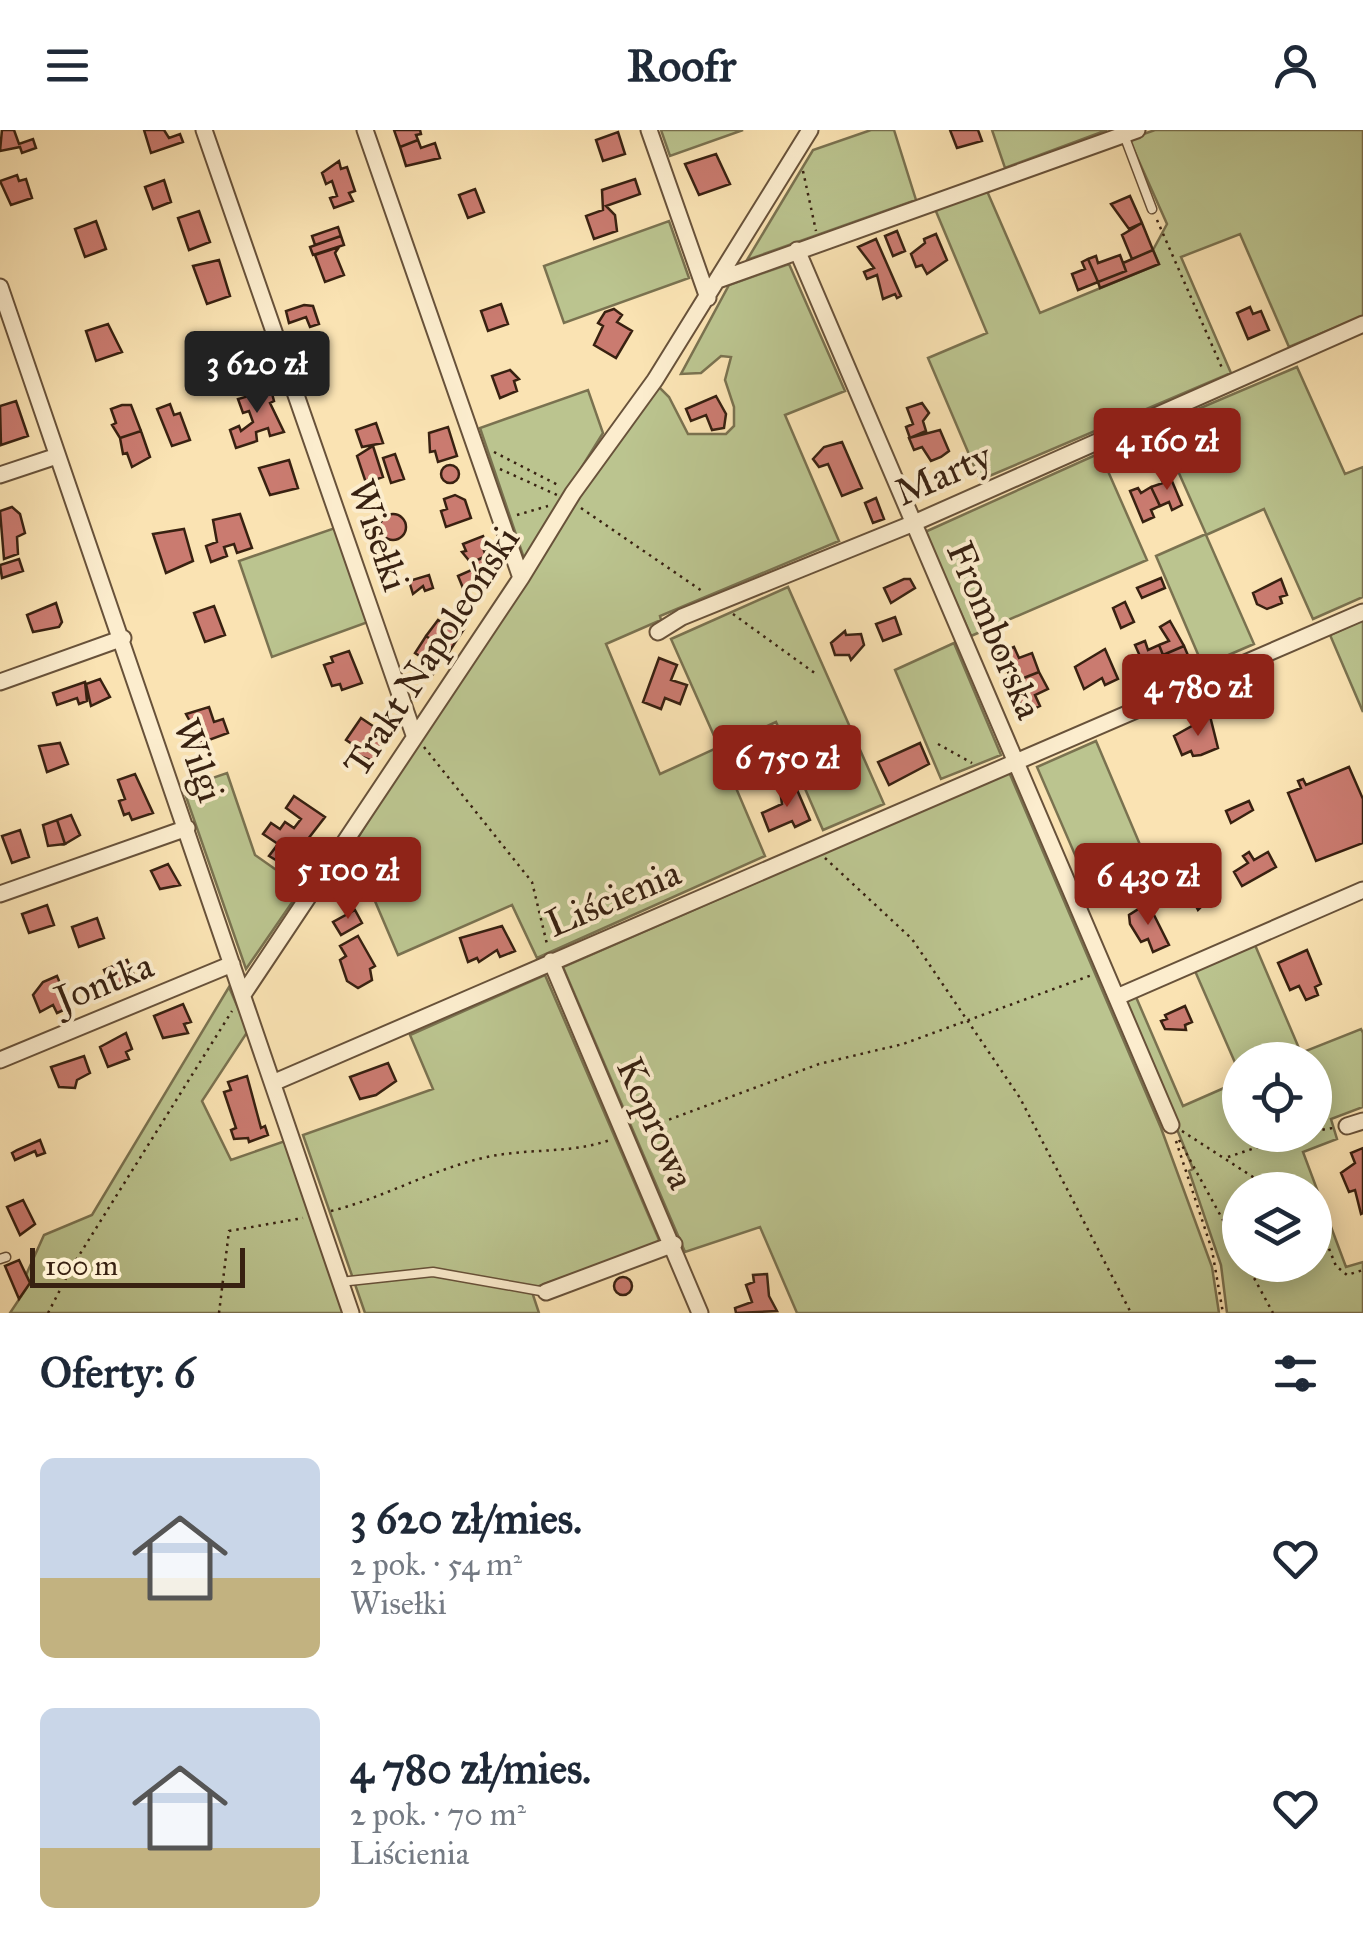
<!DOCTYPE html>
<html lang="pl">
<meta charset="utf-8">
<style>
body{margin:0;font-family:"IM FELL Great Primer",serif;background:#f2f2f3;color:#1f2937;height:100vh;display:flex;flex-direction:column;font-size:38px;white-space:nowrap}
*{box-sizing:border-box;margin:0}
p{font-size:32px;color:#747a83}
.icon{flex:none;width:55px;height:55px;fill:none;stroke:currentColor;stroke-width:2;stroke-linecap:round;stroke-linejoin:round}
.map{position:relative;height:1183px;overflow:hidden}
.side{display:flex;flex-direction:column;background:#fff;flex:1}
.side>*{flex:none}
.buttons{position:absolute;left:1222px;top:912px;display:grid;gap:20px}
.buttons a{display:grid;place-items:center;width:110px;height:110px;border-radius:50%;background:#fff;box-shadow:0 5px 25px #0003;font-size:50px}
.scale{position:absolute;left:30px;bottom:25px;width:215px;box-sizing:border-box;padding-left:10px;border:5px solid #382111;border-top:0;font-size:28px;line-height:35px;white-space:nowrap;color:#382111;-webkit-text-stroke:8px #fcedce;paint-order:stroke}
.price{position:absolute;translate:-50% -85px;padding:0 22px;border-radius:10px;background:#8f2418;color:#fff;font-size:32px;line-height:65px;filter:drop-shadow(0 2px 5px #0008)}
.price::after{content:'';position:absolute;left:50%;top:60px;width:30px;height:22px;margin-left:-15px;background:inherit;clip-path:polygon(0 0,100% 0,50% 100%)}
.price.active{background:#222;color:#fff}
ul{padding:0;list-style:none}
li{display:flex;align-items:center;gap:30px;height:250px;padding:0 40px}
li span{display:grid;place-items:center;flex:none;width:280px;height:200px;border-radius:15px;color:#555}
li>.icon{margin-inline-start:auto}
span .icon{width:120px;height:120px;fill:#fffc;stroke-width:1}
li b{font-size:42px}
h2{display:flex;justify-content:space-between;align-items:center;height:120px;padding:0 40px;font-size:42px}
header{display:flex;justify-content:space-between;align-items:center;height:130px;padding:0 40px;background:#fff;font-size:45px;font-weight:700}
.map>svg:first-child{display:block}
</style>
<header><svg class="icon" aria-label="menu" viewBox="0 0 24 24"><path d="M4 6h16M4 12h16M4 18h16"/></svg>Roofr<svg class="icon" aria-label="person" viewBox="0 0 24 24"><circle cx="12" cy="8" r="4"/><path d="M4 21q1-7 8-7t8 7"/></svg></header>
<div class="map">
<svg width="1363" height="1183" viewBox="0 0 1363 1183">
<rect width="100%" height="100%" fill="#fae3b3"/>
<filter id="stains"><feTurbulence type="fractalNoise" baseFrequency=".002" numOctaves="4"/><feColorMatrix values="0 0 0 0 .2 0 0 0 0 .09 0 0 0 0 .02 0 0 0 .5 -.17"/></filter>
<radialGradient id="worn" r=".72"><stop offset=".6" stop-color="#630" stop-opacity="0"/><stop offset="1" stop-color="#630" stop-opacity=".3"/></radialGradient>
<path fill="#bbc48f" stroke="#7a7250" stroke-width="2.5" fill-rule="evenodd" d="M661,0h82l-73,26z
M871,0h23l22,70 -169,60 66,-110z
M992,0h115l-102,38z
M1155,0h208v186l-74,31 -49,-113 -59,23 50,116 -251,107 -52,-122 59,-25 -52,-124 52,-18 53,122 119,-49 -6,-14 14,-26 -38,-85z
M669,91l20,57 -125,45 -20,-57z
M789,134l56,127 -60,24 54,126 -179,75 1,4 -55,24 54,130 59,-27 -48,-108 117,-52 96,217 -61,26 -47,-108 -57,26 46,108 -228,102 -25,-53 -114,50 -38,-89 -12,-12 69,-113 113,-165 -50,-148 108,-38 15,43 -33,53 86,-102 13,13 19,37h38l8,-8v-19l-9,-27 6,-23 -10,-1 -20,17 -20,1 48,-89z
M1297,237l48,107 18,-7v130l-50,22 -49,-110 -58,26 48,109 -51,22 -47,-110 50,-22 -48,-108z
M1100,323l47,107 -176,76 -46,-104z
M335,398l33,94 -96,35 -33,-96z
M1363,490v92l-33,-77z
M954,513l47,112 -60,24 -46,-109z
M1096,611l45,106 -59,24 -45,-104z
M1009,642l152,356 51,139 7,46h-422l-37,-86 -75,25 -122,-285z
M227,643l28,82 47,33 -56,81 -63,-181z
M1255,815l46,108 60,-24 2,4v74l-32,12 6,20 -34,13 43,115 17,-5v51h-136l-6,-48 -32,-94 4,-2 -68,-169 11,-3 47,109 57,-25v54h75v-75h-75v14l-45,-103zM1240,1060h75v75h-75z
M545,845l115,267 -129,47 8,24h-174l-62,-178 130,-46 -23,-54z
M229,857l19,44 -46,70 29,59 54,-19 60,172h-335l20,-30 -4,-8 18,-40 48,-20z"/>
<path fill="#ca7b70" stroke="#382111" stroke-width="2.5" d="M2,0h12l5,14 14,-5 3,9 -14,5 -2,-6 -20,4z
M144,0h20l5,8 11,-4 3,8 -32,11z
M394,0h26l1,4 -5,1 2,5 -18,7z
M950,0h28l4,11 -25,7z
M618,2l7,22 -22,7 -7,-21z
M418,10l3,8 14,-5 5,15 -34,8 -6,-19z
M716,24l14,30 -31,11 -14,-31z
M339,31l2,8 6,-2 8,24 -6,2 4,8 -19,7 -4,-10 7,-2 -5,-15 -6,3 -4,-11z
M17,45l2,6 7,-2 6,19 -21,7 -11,-24z
M635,49l5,15 -34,12 9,9 2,16 -23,8 -8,-23 17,-6 -1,-20z
M164,50l7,22 -18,7 -8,-22z
M475,59l9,23 -16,6 -9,-23z
M1130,66l12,27 -13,6 -18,-25z
M199,81l11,31 -21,8 -11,-32z
M96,91l10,28 -21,8 -10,-28z
M1142,93l11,27 -21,9 -10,-24z
M338,97l3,9 -26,9 -3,-9z
M897,101l8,20 -12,5 -8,-20z
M936,104l11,26 -20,14 -5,-9 -6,2 -5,-13 14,-11 -1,-4z
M341,106l3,9 -31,10 -3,-8z
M876,109l25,57 -4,2 -2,-4 -12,5 -6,-24 -10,4 -3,-7 10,-4 -16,-21z
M339,117l-4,6 9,22 -19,7 -10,-27z
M1153,120l6,14 -59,24 -2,-6 28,-11 -3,-8z
M1120,125l6,16 -28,11 -10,-23 8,-3 2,7z
M1088,129l10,23 -20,8 -6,-16 13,-5 -3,-7z
M219,130l11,36 -23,8 -14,-38z
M501,174l7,20 -20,7 -7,-20z
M304,175l9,1 6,18 -9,3 -4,-10 -17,6 -3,-12z
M1250,177l3,7 8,-3 8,19 -21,9 -11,-26z
M614,179l8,6 -5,7 15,9 -16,27 -22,-13 9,-19 -5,-3 7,-11z
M108,194l14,28 -26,9 -10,-30z
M510,240l9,9 -5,2 3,10 -17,7 -8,-22z
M258,252l7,9 6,-1 3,11 -4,2 14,29 -14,4 -2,-8 -12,4 1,9 -21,7 -6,-18 9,-4 2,5 12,-9 -4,-11 -6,2 -5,-14 11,-3 -3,-9z
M716,266l10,18 -2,14 -12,2 -6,-15 -15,6 -5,-12z
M16,271l12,35 -27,9 -1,-39z
M922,273l7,10 -6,8 3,10 -16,7 -4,-11 7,-3 -6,-16z
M170,274l4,11 6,-2 10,27 -18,6 -15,-37z
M122,275h9l10,26 -21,7 -8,-13 4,-2 -5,-14z
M376,293l7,20 -21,4 -6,-17z
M448,297l9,29 -19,6 -3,-11 -5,1 -1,-19z
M940,300l9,21 -8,6 -10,4 -9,-14 -8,3 -5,-12z
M141,301l9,26 -18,10 -5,-14 -4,1 -3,-16z
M842,312l20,46 -20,8 -14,-32 -9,3 -6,-8 11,-12z
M373,316l10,31 -17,6 -9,-27z
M395,324l9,25 -13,4 -8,-25z
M289,330l9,28 -28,7 -11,-27z
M441 344a9 9 0 1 1 18 0a9 9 0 1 1-18 0Z
M1169,344l13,31 -10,5 -3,-8 -9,4 -9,-19 12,-4 -2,-5z
M1151,357l9,19 -9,4 3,7 -11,5 -13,-31 8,-3 3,5z
M455,365l10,5 6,18 -25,9 -5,-16 6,-2 -3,-10z
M876,368l8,21 -11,4 -8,-20z
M12,377l8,7 5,19 -8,4 1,17 -14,5 -4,-48z
M240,384l12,34 -15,5 -3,-9 -10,3 3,9 -16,6 -5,-16 11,-4 -4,-22z
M380 397a13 13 0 1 1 26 0a13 13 0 1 1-26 0Z
M184,399l9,32 -27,12 -13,-39z
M483,406l6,13 -5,2 2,5 -15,7 -9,-11 4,-1 -3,-7z
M486,426l2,5 5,-2 1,16 -31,13 -5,-12 16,-7 -3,-6z
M19,429l4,12 -21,7 -2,-13z
M429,445l4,13 -8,3 -2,-5 -10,8 -4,-13z
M1161,448l4,10 -23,10 -5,-10z
M904,449h6l5,9 -24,15 -7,-15z
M1281,449l6,16 -7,2 2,6 -15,6 -10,-5 -4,-11z
M1125,472l9,20 -13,6 -8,-20z
M56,473l6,19 -3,5 -26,5 -6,-17z
M214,476l11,29 -20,7 -11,-29z
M895,487l6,17 -18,7 -7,-17z
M438,490l10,7 5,-6 11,8 -15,23 -23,-16z
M1170,491l14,25 -21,9 -4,-10 10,-4 -9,-14z
M845,501l1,4 15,-1 3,11 -13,15 -2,-5h-14l-4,-12z
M426,506l23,16 -16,22 -12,-8 5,-6 -11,-7z
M1145,511l3,9 11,-5 4,10 -20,8 -8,-18z
M1184,516l9,21 -11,5 -5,-12 -10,4 -4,-9z
M1014,517l5,11 13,-5 7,19 -18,7 -3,-6 -9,1 -11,-20z
M1105,519l13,30 -13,6 -3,-7 -18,11 -9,-22z
M349,521l13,32 -20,7 -2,-6 -8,2 -8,-21 9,-3 -2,-5z
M1163,525l4,9 -18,14 -6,-15z
M659,528l18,7 -6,15 16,5 -7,19 -15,-6 -4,11 -18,-7z
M1039,542l9,17 -13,6 5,11 -17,8 -6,-22 6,-7 -2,-6z
M100,549l10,18 -19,9 -5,-22z
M85,552l2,19 -8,3 -2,-6 -20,7 -4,-12z
M209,577l5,15 9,-3 5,14 -38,14 -5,-15 9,-3 -8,-15z
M1210,586l8,32 -17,7 -8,1 -2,-5 -9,4 -8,-19z
M361,588l12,8 -1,10 12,9 -11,16 -21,-8v-9l-6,-4z
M60,613l8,21 -21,8 -8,-26z
M920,613l9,21 -40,21 -11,-23z
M1349,637l14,32v44l-47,18 -28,-68 13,-5 -3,-7 5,-2 3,6z
M135,644l18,39 -21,7 -3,-7 -5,2 -5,-14 6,-2 -7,-19z
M795,655l15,35 -15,7 -3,-6 -23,10 -7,-18 20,-9 -2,-14z
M294,666l31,21 -31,40 -6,-4 -7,10 -12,-7 9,-12 -15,-10 8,-11 9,6 5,-7 9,6 7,-9 -15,-11z
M1249,671l4,9 -22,13 -5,-12z
M71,685l9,20 -15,9 -8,-24z
M57,690l8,24 -17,2 -5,-21z
M20,700l9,27 -17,6 -10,-27z
M1249,722l5,8 14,-8 8,15 -34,19 -8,-14 14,-9 -5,-7z
M168,734l12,21 -20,4 -9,-18z
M1194,749l14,21 -10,10 -13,-24z
M1148,773l21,42 -16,7 -5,-13 -7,3 -11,-18 -1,-9z
M47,775l7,20 -25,8 -7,-19z
M355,780l7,13 -21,12 -8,-13z
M97,788l7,20 -25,9 -7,-20z
M502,796l13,25 -15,6 -3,-7 -18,12 -2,-4 -9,4 -8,-24z
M358,806l17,30 -5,3 2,11 -14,8 -11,-7 -7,-21 6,-4 -6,-10z
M1307,820l14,34 -6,3 3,8 -12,5 -7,-14 -9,4 -12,-27z
M127,830l9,19 -24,10 -8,-19z
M57,846l13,31 -13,6 -4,-8 -13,7 -7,-17 10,-13z
M183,874l8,18 -7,2 4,9 -25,5 -9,-22z
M1185,876l7,16 -7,3 1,5 -21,-1 -4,-8 6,-2 -2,-4z
M126,903l6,16 -6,3 3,7 -21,8 -8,-20z
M84,926l6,17 -13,7 -2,8 -16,-1 -8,-20z
M388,933l8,18 -20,14 -16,4 -10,-22z
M247,946l14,52 4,-2 3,9 -19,7 -1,-4 -14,1 -3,-9 5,-2 -12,-36 7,-2 -3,-8z
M40,1010l5,13 -8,3 -2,-5 -20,9 -3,-7 5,-3z
M1363,1018v65l-2,1 -6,-24 -6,2 -8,-19 14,-10 -4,-10z
M23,1070l12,24 -15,11 -13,-28z
M19,1130l11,23 -11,16 -14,-33z
M767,1144l2,22 8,15 -41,2 -1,-5 17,-6 -6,-17 8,-3 -1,-7z
M614 1156a9 9 0 1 1 18 0a9 9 0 1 1-18 0Z"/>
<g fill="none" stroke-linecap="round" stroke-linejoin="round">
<g stroke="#68523a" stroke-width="11">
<path id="service" d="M1124,5l28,74
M0,1129l6,-2
M340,1152l93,-10 113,20"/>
</g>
<g stroke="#68523a" stroke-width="19">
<path id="minor" d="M204,0l210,605
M365,0l156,448
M649,0l59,168
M797,120l374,875
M718,150l419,-150
M0,157l351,1026
M0,345l57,-19
M658,502l24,-15 232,-94 449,-199
M0,552l123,-44
M0,764l187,-66
M551,831l149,352
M244,863l277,-415 52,-85 82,-113 155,-250
M1117,867l246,-107
M0,930l232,-96
M275,952l1088,-470
M1347,996l16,-5
M546,1162l128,-48"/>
</g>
<path stroke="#382111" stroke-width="2.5" stroke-dasharray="2.5 5" stroke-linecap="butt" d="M803,41l13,60
M1157,90l65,148
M494,322l64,33
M500,339l57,26
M581,378l121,83
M517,385l31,-9
M733,484l83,60
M938,614l34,19
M424,617l108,135 15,62
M825,728l87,81 108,159 111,215
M641,1000l178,-66 84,-20 189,-69
M1182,1001l91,59
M1315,1001l18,-3
M1179,1010l61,111
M1176,1011l36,109 11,63
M1228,1027l66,-22
M331,1081c53,-13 101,-42 156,-54 42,-9 83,-3 123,-17
M1315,1084l21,52 11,9 16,-5
M1247,1135l26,48
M48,1183l25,-48 159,-254
M219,1183l10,-82 74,-13"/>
<use href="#service" stroke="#fcedce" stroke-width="8"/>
<use href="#minor" stroke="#fcedce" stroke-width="15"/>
</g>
<g text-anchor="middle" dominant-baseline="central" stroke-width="8" stroke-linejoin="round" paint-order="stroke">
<g font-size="38" fill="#382111" stroke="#fcedce">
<text transform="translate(943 344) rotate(-24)">Marty</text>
<text transform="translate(379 405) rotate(71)">Wisełki</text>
<text transform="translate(995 500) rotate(67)">Fromborska</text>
<text transform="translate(431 521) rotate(-57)">Trakt Napoleoński</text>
<text transform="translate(199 630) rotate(71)">Wilgi</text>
<text transform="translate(613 768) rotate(-23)">Liścienia</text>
<text transform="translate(104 852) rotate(-22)">Jontka</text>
<text transform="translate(656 993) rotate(66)">Koprowa</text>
</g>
</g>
<rect width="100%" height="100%" filter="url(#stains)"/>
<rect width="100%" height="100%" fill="url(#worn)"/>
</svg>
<div class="buttons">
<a><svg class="icon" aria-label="locate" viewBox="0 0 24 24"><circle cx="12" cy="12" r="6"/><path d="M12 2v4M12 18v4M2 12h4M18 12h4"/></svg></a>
<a><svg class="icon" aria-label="layers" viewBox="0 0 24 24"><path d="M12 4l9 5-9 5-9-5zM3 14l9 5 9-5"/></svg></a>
</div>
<div class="scale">100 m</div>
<b class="price active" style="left:257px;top:286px">3 620 zł</b>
<b class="price" style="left:1167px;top:363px">4 160 zł</b>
<b class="price" style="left:1198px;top:609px">4 780 zł</b>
<b class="price" style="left:787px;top:680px">6 750 zł</b>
<b class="price" style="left:348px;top:792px">5 100 zł</b>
<b class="price" style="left:1148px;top:798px">6 430 zł</b>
</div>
<section class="side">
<h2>Oferty: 6<svg class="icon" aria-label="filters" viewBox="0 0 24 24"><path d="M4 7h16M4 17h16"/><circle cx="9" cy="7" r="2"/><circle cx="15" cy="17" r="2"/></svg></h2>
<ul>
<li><span style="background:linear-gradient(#c9d6e8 60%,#c2b280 0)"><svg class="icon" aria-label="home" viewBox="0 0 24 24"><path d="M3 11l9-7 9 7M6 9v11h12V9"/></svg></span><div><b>3 620 zł/mies.</b><p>2 pok. · 54 m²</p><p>Wisełki</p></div><svg class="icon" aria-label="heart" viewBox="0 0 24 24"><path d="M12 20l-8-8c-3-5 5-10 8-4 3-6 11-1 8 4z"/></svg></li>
<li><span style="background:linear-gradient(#c9d6e8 70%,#c2b280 0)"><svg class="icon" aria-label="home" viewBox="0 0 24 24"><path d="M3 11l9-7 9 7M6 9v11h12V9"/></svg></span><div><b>4 780 zł/mies.</b><p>2 pok. · 70 m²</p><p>Liścienia</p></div><svg class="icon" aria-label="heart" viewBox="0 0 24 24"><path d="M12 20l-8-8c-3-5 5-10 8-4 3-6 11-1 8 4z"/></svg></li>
</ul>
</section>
